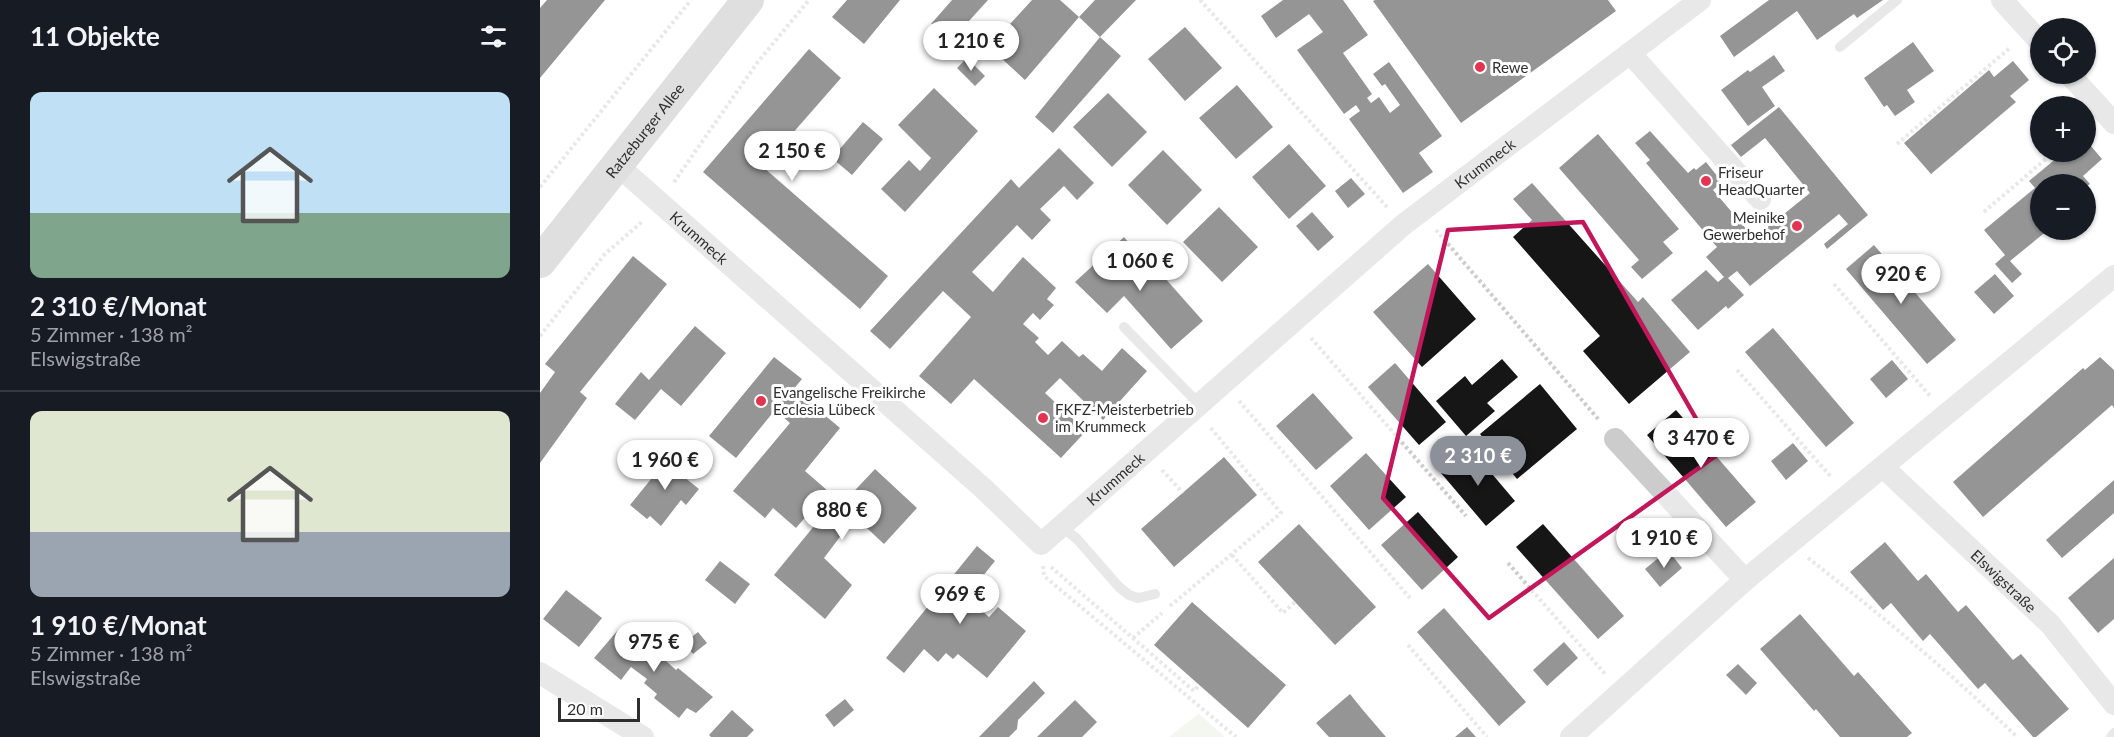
<!DOCTYPE html>
<html lang="de">
<meta charset="utf-8">
<style>
body{margin:0;font-family:Lato,sans-serif;background:#20242c;color:#f1f3f6;height:100vh;display:flex;flex-direction:column;font-size:22px;white-space:nowrap}
*{box-sizing:border-box;margin:0}
p{font-size:20px;color:#9ea1a6}
.icon{flex:none;width:33px;height:33px;fill:none;stroke:currentColor;stroke-width:2;stroke-linecap:round;stroke-linejoin:round}
.map{position:relative;flex:1;overflow:hidden}
.drawer{display:flex;flex-direction:column;background:#171b24;width:540px}
.drawer>*{flex:none}
.fabs{position:absolute;left:1490px;top:18px;display:grid;gap:12px}
.fabs a{display:grid;place-items:center;width:66px;height:66px;border-radius:50%;background:#171b24;box-shadow:0 2px 4px #0004;font-size:30px}
.scale{position:absolute;left:18px;bottom:15px;width:82px;box-sizing:border-box;padding-left:6px;border:3px solid #2f2f2f;border-top:0;font-size:16px;line-height:21px;white-space:nowrap;color:#2f2f2f;-webkit-text-stroke:4px #fff;paint-order:stroke}
.price{position:absolute;translate:-50% -51px;padding:0 14px;border-radius:21px;background:#fff;color:#222;font-size:20px;line-height:39px;filter:drop-shadow(0 2px 3px #0008)}
.price::after{content:'';position:absolute;left:50%;top:36px;width:18px;height:14px;margin-left:-9px;background:inherit;clip-path:polygon(0 0,100% 0,50% 100%)}
.price.on{background:#8c9099;color:#fff}
ul{padding:0;list-style:none}
li{display:grid;align-content:center;gap:12px;height:318px;padding:0 30px}
li+li{border-top:2px solid #363941}
li span{display:grid;place-items:center;height:186px;border-radius:12px;color:#555}
li>.icon{margin-inline-start:auto}
span .icon{width:108px;height:108px;fill:#fffc;stroke-width:1}
li b{font-size:26px}
h2{display:flex;justify-content:space-between;align-items:center;height:72px;padding:0 30px;font-size:26px}
main{display:flex;flex:1;min-height:0}
.map>svg:first-child{display:block}
</style>
<main>
<section class="drawer">
<h2>11 Objekte<svg class="icon" aria-label="filters" viewBox="0 0 24 24"><path d="M4 7h16M4 17h16"/><circle cx="9" cy="7" r="2"/><circle cx="15" cy="17" r="2"/></svg></h2>
<ul>
<li><span style="background:linear-gradient(#bfe0f5 65%,#7fa58c 0)"><svg class="icon" aria-label="home" viewBox="0 0 24 24"><path d="M3 11l9-7 9 7M6 9v11h12V9"/></svg></span><div><b>2 310 €/Monat</b><p>5 Zimmer · 138 m²</p><p>Elswigstraße</p></div></li>
<li><span style="background:linear-gradient(#dfe7d0 65%,#9aa5b1 0)"><svg class="icon" aria-label="home" viewBox="0 0 24 24"><path d="M3 11l9-7 9 7M6 9v11h12V9"/></svg></span><div><b>1 910 €/Monat</b><p>5 Zimmer · 138 m²</p><p>Elswigstraße</p></div></li>
</ul>
</section>
<div class="map">
<svg width="1574" height="737" viewBox="0 0 1574 737">
<rect width="100%" height="100%" fill="#fff"/>
<path fill="#e7ecdd" d="M658,713l27,24h-56l29,-23z"/>
<path fill="#161616" d="M7,0h58l-65,78v-70z
M307,0h53l-36,44 -32,-27z
M412,0h36l-38,42 -19,-18z
M492,0h28l19,17 -54,63 -36,-33z
M555,0h41l-36,37 21,19 -68,77 -18,-16 65,-80 -21,-20z
M743,0h60l25,35 -25,18 29,41 -5,4 4,5 8,-6 11,16 10,-8 -15,-21 -3,2 -9,-12 16,-12 53,74 -23,17 14,19 -30,21 -54,-74 11,-8 -4,-6 -12,9 -47,-64 26,-18 -14,-18 -33,24 -15,-22z
M835,0h233l8,11 -155,112 -88,-122z
M1229,0h114l-26,18 -3,-4 -37,26 -20,-29 -63,46 -14,-21z
M645,27l37,41 -37,33 -37,-42z
M1373,42l21,29 -27,19 8,12 -20,14 -8,-11 -3,2 -20,-29z
M269,49l32,29 -78,89 125,109 -28,33 -157,-137z
M1234,55l11,16 -23,16 13,19 -27,20 -27,-36 27,-20 2,2z
M427,58l18,18 -10,10 -18,-18z
M1473,61l16,19 -19,16 6,6 -85,72 -27,-31 85,-73 5,7z
M697,85l36,42 -37,32 -37,-41z
M394,88l44,43 -73,81 -24,-23 28,-29 11,11 11,-13 -33,-33z
M568,93l39,39 -35,35 -39,-40z
M1239,107l89,108 -41,34 -3,-5 24,-20 -9,-10 -89,72 -13,-15 -9,7 16,17 -16,14 -2,-3 -28,24 -27,-30 35,-30 12,12 6,-5 -18,-20 11,-10 -71,-84 4,-3 -15,-17 15,-12 38,42 6,-5 2,2 10,-8 16,20 -9,8 41,48 56,-45 -45,-55 -24,19 -10,-12z
M323,122l20,17 -31,36 -20,-17z
M1058,134l81,95 -16,13 10,11 -31,26 -11,-12 8,-7 -80,-92z
M1545,139l17,20 -19,17 7,8 -5,3v-3h-45v46h8l-38,31 12,13 -10,9 -17,-19 10,-9 -21,-25 51,-42 -6,-7 35,-29 2,4 5,-4h14z
M749,144l37,42 -37,33 -37,-42z
M519,148l35,35 -17,17 -13,-14 -24,23 11,11 -19,20 -15,-15 -45,47 21,20 30,-35 33,31 -9,11 7,6 -14,15 -7,-7 -10,11 16,14 -4,4 13,13 14,-14 17,16 4,-3 19,17 20,-23 25,23 -44,49 -43,-42 -15,15 41,38 -25,27 -87,-79 -23,25 -32,-28 52,-59 -28,-26 -53,58 -20,-18 141,-152 8,9z
M623,150l39,40 -35,35 -39,-40z
M811,178l14,16 -17,14 -13,-17z
M992,183l106,119 5,-5 47,55 -61,52 -46,-53 17,-15 -87,-99 19,-17 -19,-21z
M679,207l39,40 -36,35 -39,-40z
M772,212l22,25 -16,14 -22,-25z
M584,237l29,34 3,-3 47,53 -32,28 -47,-53 -17,17 -32,-31z
M1334,245l82,95 -29,24 -81,-95z
M93,256l34,28 -87,108 7,6 -47,65v-70l15,-21 -10,-8z
M888,264l48,55 -54,48 -49,-55z
M1455,274l19,22 -20,18 -20,-22z
M155,326l31,27 -45,53 -20,-17 -26,31 -20,-16 26,-32 8,8z
M1233,328l81,95 -28,24 -81,-95z
M234,357l28,22 -10,12 15,12 1,-2 32,27 -35,43 23,20 -32,37 -23,-20 -8,10 -32,-27 57,-68 -15,-13 -39,48 -27,-22z
M1560,357l14,13v38l-2,-3 -129,112 -30,-35 130,-114 2,2z
M962,359l16,18 -31,26 8,8 -29,25 -30,-35 29,-25 7,9z
M1352,360l16,19 -22,19 -16,-19z
M855,363l51,59 -27,23 -51,-58z
M1000,384l37,45 -60,50 -37,-45z
M773,393l40,45 -37,32 -40,-44z
M1136,410l80,92 -30,25 -79,-92z
M1253,443l15,18 -22,19 -15,-19z
M930,448l45,53 -29,25 -45,-53z
M133,452l14,12 -8,9 20,16 -13,16 -5,-5 -20,26 -11,-10 -3,3 -17,-14z
M826,453l40,44 -37,33 -39,-44z
M684,457l33,38 -83,72 -33,-38z
M335,469l42,39 -33,36 -29,-27 -31,41 28,27 -27,34 -51,-44 63,-77 5,6z
M1574,480v33l-52,45 -16,-18z
M878,512l40,45 -36,33 -41,-45z
M759,524l77,83 -41,38 -77,-83z
M1003,524l81,92 -26,23 -82,-92z
M1345,542l33,39 8,-7 32,38 8,-7 47,55 8,-6 48,55 -33,28h-3l-48,-54 -7,6 -48,-55 -7,7 -32,-38 -8,7 -33,-38z
M437,546l18,15 -29,36 23,20 9,-10 28,24 -39,47 -29,-24 -5,5 -7,-6 -8,9 -14,-13 -20,24 -18,-15z
M1128,550l14,18 -22,19 -15,-18z
M1574,558v61l-16,14 -30,-35z
M180,561l30,23 -15,20 -30,-24z
M26,590l36,28 -23,29 -36,-28z
M652,602l94,83 -38,43 -94,-83z
M904,608l82,94 -27,24 -82,-94z
M1260,614l54,62 4,-4 54,61 -5,4h-67l-24,-28 -2,2 -54,-62z
M78,630l26,21 8,-11 19,15 -5,6 10,9 2,-2 35,29 -17,16 -9,-5 -8,10 -25,-20 3,-4 -13,-11 3,-4 -16,-12 -10,13 -27,-22z
M158,632l9,11 -14,11 -9,-11z
M1024,642l14,16 -31,28 -14,-16z
M1198,664l19,19 -11,12 -20,-20z
M494,681l11,12 -27,27 -1,9 -8,8h-30z
M810,694l12,15 24,28h-57l-13,-14z
M305,699l9,11 -20,17 -9,-12z
M535,700l22,22 -15,15h-45z
M192,710l22,20 -7,7h-36l-2,-2z
M927,727l9,10h-21z"/>
<g fill="none" stroke-linecap="round" stroke-linejoin="round">
<path stroke="#ccc" stroke-width="4" stroke-dasharray="3 3" stroke-linecap="butt" d="M660,0l187,207
M1357,144l114,-97
M134,182l83,-119 52,-63
M0,187l151,-187
M1444,212l70,-60
M896,230l163,190
M1294,284l96,112
M0,336l65,-82 38,-33
M771,338l155,178
M1197,370l95,108
M699,401l171,197
M622,470l21,23
M692,555l51,58 12,-11
M1268,558c73,57 143,115 209,179
M968,563l98,112
M503,566l1,10 192,161
M511,567l143,124 5,-6
M630,606l111,-93 -71,-86
M593,638l29,-25
M868,645l79,92"/>
<path stroke="#ccc" stroke-width="10" d="M1300,47l57,-47
M584,327l75,77
M521,526l16,13 42,48 10,8 9,3 17,-4
M1571,737l3,-4"/>
<g stroke="#ccc" stroke-width="22">
<path d="M1462,0l38,42"/>
<path d="M1090,53l130,146"/>
<path d="M1529,74l45,49"/>
<path id="s1" d="M76,164l368,325 57,55 362,-319 297,-225"/>
<path d="M1075,439l130,141"/>
<path id="s2" d="M1343,467l167,157 64,80"/>
<path d="M0,673l103,64"/>
<path d="M1031,737l174,-157 369,-304"/>
</g>
<path stroke="#b9b9b9" stroke-width="32" id="s3" d="M0,262l208,-262"/>
</g>
<path d="M0 0H1574V737H0ZM1043,222l134,233 -228,163 -106,-120 65,-268z" fill="#fff" fill-opacity=".55" fill-rule="evenodd"/>
<path fill="none" stroke="#c2185b" stroke-width="4.5" stroke-linejoin="round" d="M1043,222l134,233 -228,163 -106,-120 65,-268z"/>
<g fill="#e33552" stroke="#fff" stroke-width="2">
<circle cx="940" cy="67" r="6"/>
<circle cx="1166" cy="181" r="6"/>
<circle cx="1257" cy="226" r="6"/>
<circle cx="221" cy="401" r="6"/>
<circle cx="503" cy="418" r="6"/>
</g>
<g text-anchor="middle" dominant-baseline="central" stroke-width="6" stroke-linejoin="round" paint-order="stroke">
<g font-size="15" fill="#2f2f2f" stroke="#fff" text-anchor="start">
<text x="952" y="67">Rewe</text>
<text x="1178" y="172">Friseur<tspan x="1178" dy="17">HeadQuarter</tspan></text>
<text x="1245" y="217" text-anchor="end">Meinike<tspan x="1245" dy="17">Gewerbehof</tspan></text>
<text x="233" y="392">Evangelische Freikirche<tspan x="233" dy="17">Ecclesia Lübeck</tspan></text>
<text x="515" y="409">FKFZ-Meisterbetrieb<tspan x="515" dy="17">im Krummeck</tspan></text>
</g>
<g font-size="15" fill="#2f2f2f" stroke="#fff">
<text stroke="none"><textPath href="#s3" startOffset="168">Ratzeburger Allee</textPath></text>
<text stroke="none"><textPath href="#s1" startOffset="1155">Krummeck</textPath></text>
<text stroke="none"><textPath href="#s1" startOffset="111">Krummeck</textPath></text>
<text stroke="none"><textPath href="#s1" startOffset="669">Krummeck</textPath></text>
<text stroke="none"><textPath href="#s2" startOffset="166">Elswigstraße</textPath></text>
</g>
</g>
</svg>
<div class="fabs">
<a><svg class="icon" aria-label="locate" viewBox="0 0 24 24"><circle cx="12" cy="12" r="6"/><path d="M12 2v4M12 18v4M2 12h4M18 12h4"/></svg></a>
<a>+</a>
<a>−</a>
</div>
<div class="scale">20 m</div>
<b class="price" style="left:431px;top:72px">1 210 €</b>
<b class="price" style="left:252px;top:182px">2 150 €</b>
<b class="price" style="left:600px;top:292px">1 060 €</b>
<b class="price" style="left:1361px;top:305px">920 €</b>
<b class="price" style="left:1161px;top:469px">3 470 €</b>
<b class="price on" style="left:938px;top:487px">2 310 €</b>
<b class="price" style="left:125px;top:491px">1 960 €</b>
<b class="price" style="left:302px;top:541px">880 €</b>
<b class="price" style="left:1124px;top:569px">1 910 €</b>
<b class="price" style="left:420px;top:625px">969 €</b>
<b class="price" style="left:114px;top:673px">975 €</b>
</div>
</main>
